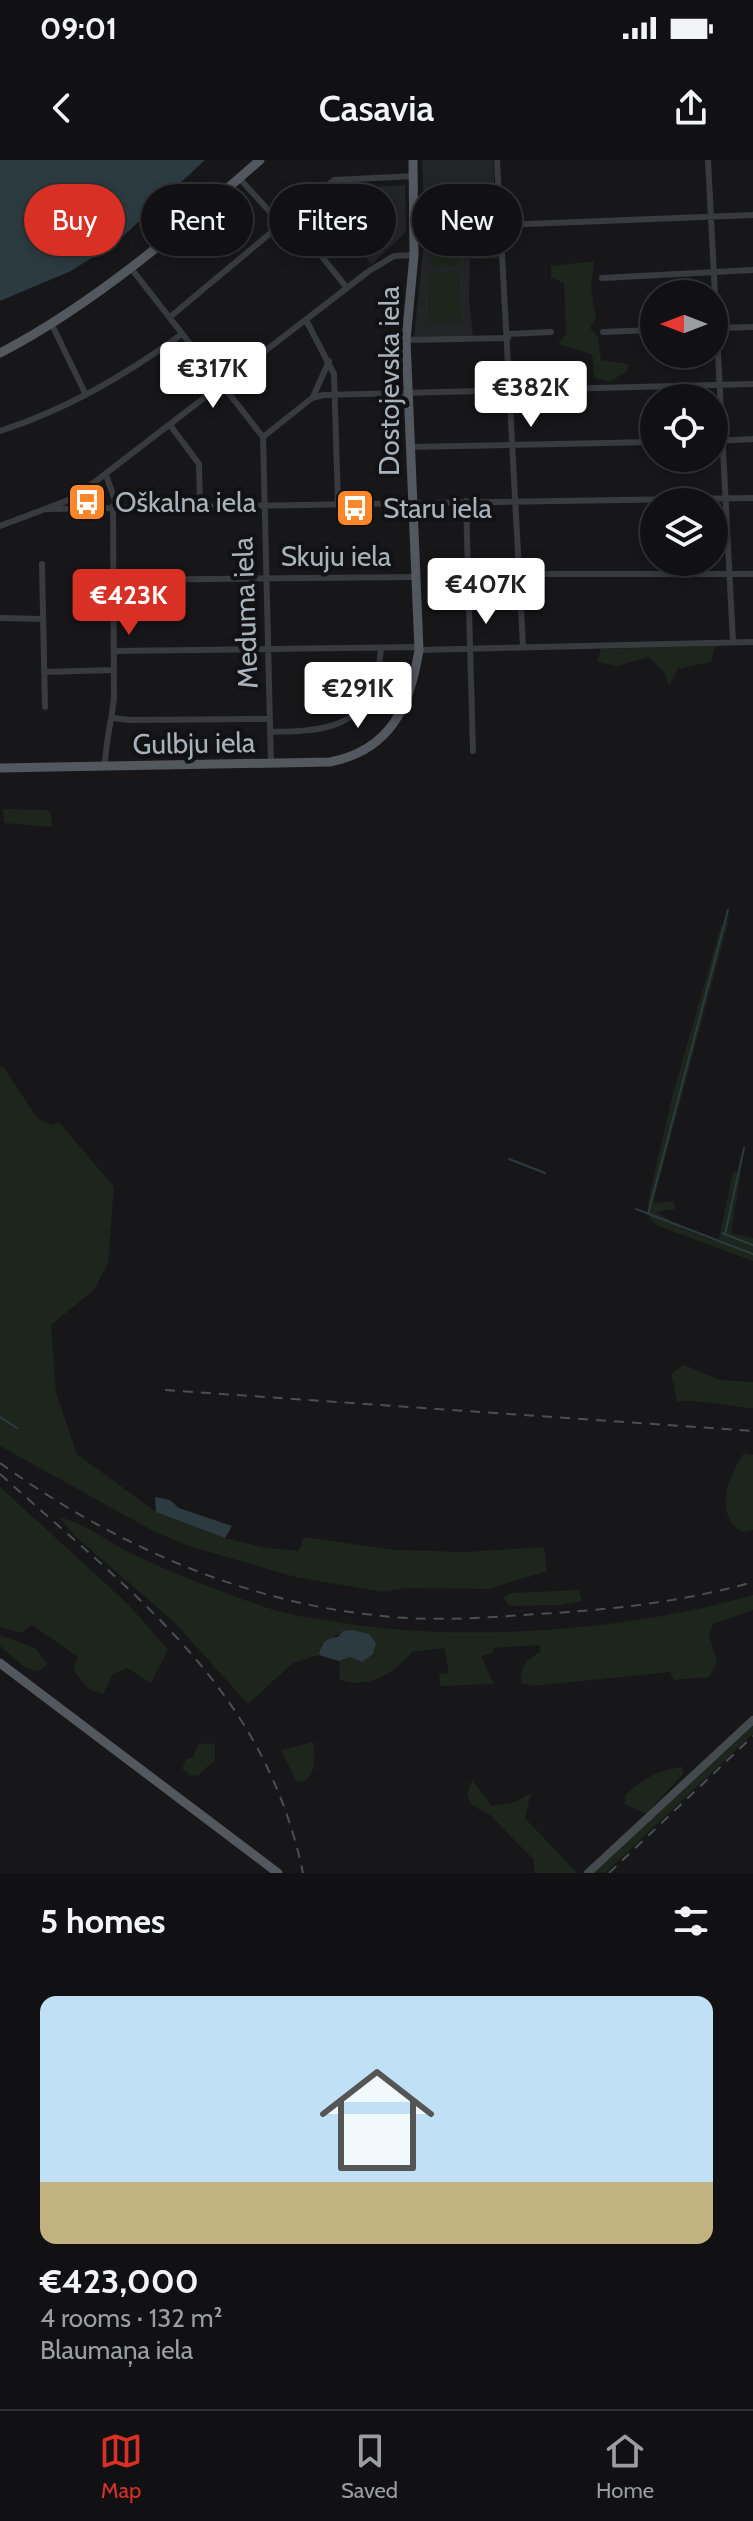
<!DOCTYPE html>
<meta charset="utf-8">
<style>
body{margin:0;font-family:Cabin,sans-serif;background:#1a1a1c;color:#f1f3f6;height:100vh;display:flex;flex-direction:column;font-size:30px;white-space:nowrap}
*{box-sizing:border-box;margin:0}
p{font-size:26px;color:#9c9da0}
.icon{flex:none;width:44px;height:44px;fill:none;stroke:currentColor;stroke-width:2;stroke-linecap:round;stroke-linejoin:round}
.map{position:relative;height:1713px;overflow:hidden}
.drawer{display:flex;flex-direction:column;background:#111113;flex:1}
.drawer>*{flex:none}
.hud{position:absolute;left:24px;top:24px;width:706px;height:72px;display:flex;gap:16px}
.needle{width:52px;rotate:270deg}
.controls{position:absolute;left:640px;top:120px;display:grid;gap:16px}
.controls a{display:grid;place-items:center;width:88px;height:88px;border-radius:50%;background:#111113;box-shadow:0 4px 12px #0003,0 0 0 2px #303133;font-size:40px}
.price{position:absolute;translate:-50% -68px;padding:0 18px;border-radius:8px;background:#fff;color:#222;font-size:26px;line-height:52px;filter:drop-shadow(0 2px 4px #0008)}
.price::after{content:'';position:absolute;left:50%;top:48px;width:24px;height:18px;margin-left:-12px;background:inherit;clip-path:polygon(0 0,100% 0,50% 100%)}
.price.selected{background:#d93025;color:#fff}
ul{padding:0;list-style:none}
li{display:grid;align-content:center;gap:16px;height:424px;padding:0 40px}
li span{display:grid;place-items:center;height:248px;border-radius:16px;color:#555}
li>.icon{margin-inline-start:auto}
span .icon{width:144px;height:144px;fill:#fffc;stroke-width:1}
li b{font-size:34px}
h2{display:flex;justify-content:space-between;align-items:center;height:96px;padding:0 40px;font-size:34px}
.pill{padding:0 28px;border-radius:36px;background:#111113;box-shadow:0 4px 12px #0003,0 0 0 2px #303133;font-size:28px;line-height:72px}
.pill.selected{background:#d93025;color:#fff}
.status{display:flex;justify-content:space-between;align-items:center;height:56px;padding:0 40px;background:#111113;direction:ltr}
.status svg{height:22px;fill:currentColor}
header{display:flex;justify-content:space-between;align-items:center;height:104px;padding:0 40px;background:#111113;font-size:36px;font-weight:600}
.dock{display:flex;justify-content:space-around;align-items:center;height:112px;border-top:2px solid #303133;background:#111113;font-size:22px;color:#9c9da0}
.dock a{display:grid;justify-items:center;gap:4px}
.dock .selected{color:#d93025}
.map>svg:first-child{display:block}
</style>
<div class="status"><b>09:01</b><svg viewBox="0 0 49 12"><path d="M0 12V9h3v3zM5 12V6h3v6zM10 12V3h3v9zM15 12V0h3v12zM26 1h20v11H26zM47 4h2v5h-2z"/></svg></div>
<header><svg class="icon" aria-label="back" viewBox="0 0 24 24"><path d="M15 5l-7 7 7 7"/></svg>Casavia<svg class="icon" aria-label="share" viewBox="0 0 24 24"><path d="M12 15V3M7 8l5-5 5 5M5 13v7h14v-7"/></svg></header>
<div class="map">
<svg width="753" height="1713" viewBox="0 0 753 1713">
<rect width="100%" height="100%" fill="#171719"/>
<path fill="#232426" d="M422,0h71l5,97 -28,1 -1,41 4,38 -59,1 11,-104z
M405,25l1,47 -35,33 -14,-20 4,-3 -8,-54z"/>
<path fill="#1d251c" d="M494,42l7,57h-35l-2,-56z
M456,47l4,59 -29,2 -3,-59z
M594,101l-3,28 5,30 -6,9 8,9 3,23 27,4 -1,7 -17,11 -16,-4 -2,-24 -34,-10 8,-11 -2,-50 -13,-5v-12z
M459,111l3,50 -33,1 -2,-49z
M715,486l-4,16 -33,7 -9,17 -5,-14 -15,-15 -31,9 -21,-4 4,-13z
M3,649l44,1 4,4 1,13 -48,-4z
M730,756l-77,287 21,-2 1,8 -19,3 28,17 30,12 5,-3 14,-66h8l-10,61 22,5v23l-95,-35 -8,-7 -2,-17 24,-105 49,-171z
M0,907l4,1 33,50 14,7 8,-3 55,65 -6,76 -14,27 -43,35 5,68 21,61 79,58 69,26 36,9 38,4 5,-14 91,13 69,2 80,-5 3,24 -58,18 -83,-1 -23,4 -88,-15 -106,-31 -36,-15 -153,-85z
M684,1205l36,15 33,2v26c-16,0 -66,-11 -76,-6l-6,-28z
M744,1293l9,2v75l-11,2c-30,-19 -13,-56 2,-79z
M0,1327l129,118 39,45 -17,33 -24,-15 -14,6 -10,20 -15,-5 -15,-19 5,-13 -46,-32 -11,8 -21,-6z
M59,1357c26,6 52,27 76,38 42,20 86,37 130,52 23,8 48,11 72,15 126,21 293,9 416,-27v15l-40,14 -4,11 8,27 -8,15 -35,3 -4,-8 -138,14 -11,-3c0,-17 4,-23 19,-31v-7l-47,3 1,5 -13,3 13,28 -54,2 -1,-12 10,-1 -5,-25 -32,4c-17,21 -45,38 -72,28l-1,-19 11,-4 3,-27 -9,1 -23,14 -2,10 -26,8 -45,41 -75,-83 -97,-84z
M579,1430l3,11 -22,4 -51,1 -6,-8 8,-5z
M0,1475l35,13 12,16 -9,8 -14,-5 -24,-21z
M753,1566v8l-148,139h-12z
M313,1582c2,16 4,29 -9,40l-8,-1 -15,-31z
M208,1583l7,1v16l-16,15 -7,1 -10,-7 4,-10 7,-2 5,-12z
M682,1607l1,7 -37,40 -21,-10v-8c16,-17 34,-26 57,-29z
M472,1620l20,26 23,-4 16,-9 -6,25 52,55h-43v-13l-44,-45 -18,-10 -5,-10z"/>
<path fill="#2b3b3f" d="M0,0h205l-86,80 -48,31 -71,30z
M155,1337l15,3 9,8 53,18 -7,12 -69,-26z
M353,1470l16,4 7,9 -3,11 -11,8 -12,-5 -11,4 -20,-6c2,-12 7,-17 19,-18l5,-6z"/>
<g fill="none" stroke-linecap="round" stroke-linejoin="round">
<path stroke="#2b3b3f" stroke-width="2" d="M509,999l36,14
M636,1049l117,45
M648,1054l80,-304
M722,1073l31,12
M725,1074l19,-86
M0,1257l17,11"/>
<path stroke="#373a3f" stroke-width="6" d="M497,0l26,487
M708,0l25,482
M239,18l43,47
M291,58l56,70
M501,65l252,-10
M130,107l133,170 8,327
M602,118l151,-8
M170,157l164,-137 80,-4
M306,160l28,54 4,130
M51,163l35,72
M714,168l39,-1
M603,172l51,-2
M508,174l43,-2
M406,180l102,-2
M313,237l16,-36
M170,265l29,39 1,41
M0,271c66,-21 126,-56 182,-97
M263,277l49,-39 11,-3 430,-11
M714,281l39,-2
M410,287l244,-5
M106,315l11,31
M466,341l7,250
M47,349l706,-11
M0,366l66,-25 17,-10 286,-220 25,-15 20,-1
M42,404l3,143
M519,414h234
M113,420l302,-3
M0,458l42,1
M419,490l334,-8
M115,491l303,-4
M44,512l70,-2
M113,558l17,2 140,-1
M270,572c38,-1 82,0 102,-39 7,-13 7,-31 9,-44
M105,607c0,-25 7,-46 9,-70l-1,-191"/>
<path stroke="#454a4f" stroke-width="8" d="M588,1713l165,-153"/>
<path stroke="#53585e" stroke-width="9" d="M0,193c93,-48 181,-124 260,-193
M0,608l330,-6c61,-12 80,-56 89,-112l-13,-310 8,-85 -1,-95
M0,1503l278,210"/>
<path stroke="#4a4f54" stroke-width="2" stroke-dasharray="10 8" stroke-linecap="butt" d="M165,1230l588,41
M0,1303c110,79 237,137 373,152 54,7 109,3 164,-1 74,-4 145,-12 216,-32
M0,1314c133,120 264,213 303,399
M609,1713l144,-137"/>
</g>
<defs>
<g id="bus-square" transform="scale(2)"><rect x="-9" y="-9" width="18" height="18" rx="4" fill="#ff8629" stroke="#121214"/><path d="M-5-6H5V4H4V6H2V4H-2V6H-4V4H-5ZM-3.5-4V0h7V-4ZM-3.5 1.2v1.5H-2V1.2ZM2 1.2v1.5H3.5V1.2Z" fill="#fff"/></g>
</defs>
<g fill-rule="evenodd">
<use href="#bus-square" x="87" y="342"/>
<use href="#bus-square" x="355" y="348"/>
</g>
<g text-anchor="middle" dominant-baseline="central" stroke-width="8" stroke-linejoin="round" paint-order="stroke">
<g font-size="28" fill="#a8b2ba" stroke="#121214">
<text transform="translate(389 221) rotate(-90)">Dostojevska iela</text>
<text x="336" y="396">Skuju iela</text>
<text transform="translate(245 453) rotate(-92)">Meduma iela</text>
<text transform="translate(194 583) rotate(-1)">Gulbju iela</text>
</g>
<g font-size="28" fill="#a8b2ba" stroke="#121214" text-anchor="start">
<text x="115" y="342">Oškalna iela</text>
<text x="383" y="348">Staru iela</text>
</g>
</g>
</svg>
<div class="controls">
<a><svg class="needle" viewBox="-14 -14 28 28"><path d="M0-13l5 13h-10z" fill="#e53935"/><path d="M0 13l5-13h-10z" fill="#9c9da0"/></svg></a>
<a><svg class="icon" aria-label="locate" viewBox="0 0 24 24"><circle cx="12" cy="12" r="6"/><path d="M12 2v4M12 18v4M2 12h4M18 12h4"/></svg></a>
<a><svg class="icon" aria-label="layers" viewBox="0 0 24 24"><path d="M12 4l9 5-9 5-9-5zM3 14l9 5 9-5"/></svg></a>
</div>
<b class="price" style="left:213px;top:250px">€317K</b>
<b class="price" style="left:531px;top:269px">€382K</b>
<b class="price" style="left:486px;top:466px">€407K</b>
<b class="price selected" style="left:129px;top:477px">€423K</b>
<b class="price" style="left:358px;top:570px">€291K</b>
<div class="hud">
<a class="pill selected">Buy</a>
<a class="pill">Rent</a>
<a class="pill">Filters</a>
<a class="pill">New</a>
</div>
</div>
<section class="drawer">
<h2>5 homes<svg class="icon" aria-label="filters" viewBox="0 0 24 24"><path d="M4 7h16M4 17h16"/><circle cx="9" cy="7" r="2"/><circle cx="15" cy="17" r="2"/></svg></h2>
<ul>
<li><span style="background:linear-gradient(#bfe0f5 75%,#c2b280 0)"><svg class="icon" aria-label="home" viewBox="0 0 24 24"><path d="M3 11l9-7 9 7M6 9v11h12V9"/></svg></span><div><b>€423,000</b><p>4 rooms · 132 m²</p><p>Blaumaņa iela</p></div></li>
</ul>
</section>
<nav class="dock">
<a class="selected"><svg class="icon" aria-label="map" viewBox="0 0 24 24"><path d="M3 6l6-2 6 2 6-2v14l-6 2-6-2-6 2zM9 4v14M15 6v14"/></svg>Map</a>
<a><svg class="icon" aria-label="saved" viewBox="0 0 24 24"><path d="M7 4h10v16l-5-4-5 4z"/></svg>Saved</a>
<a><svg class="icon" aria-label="home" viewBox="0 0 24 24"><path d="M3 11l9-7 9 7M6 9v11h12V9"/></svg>Home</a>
</nav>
